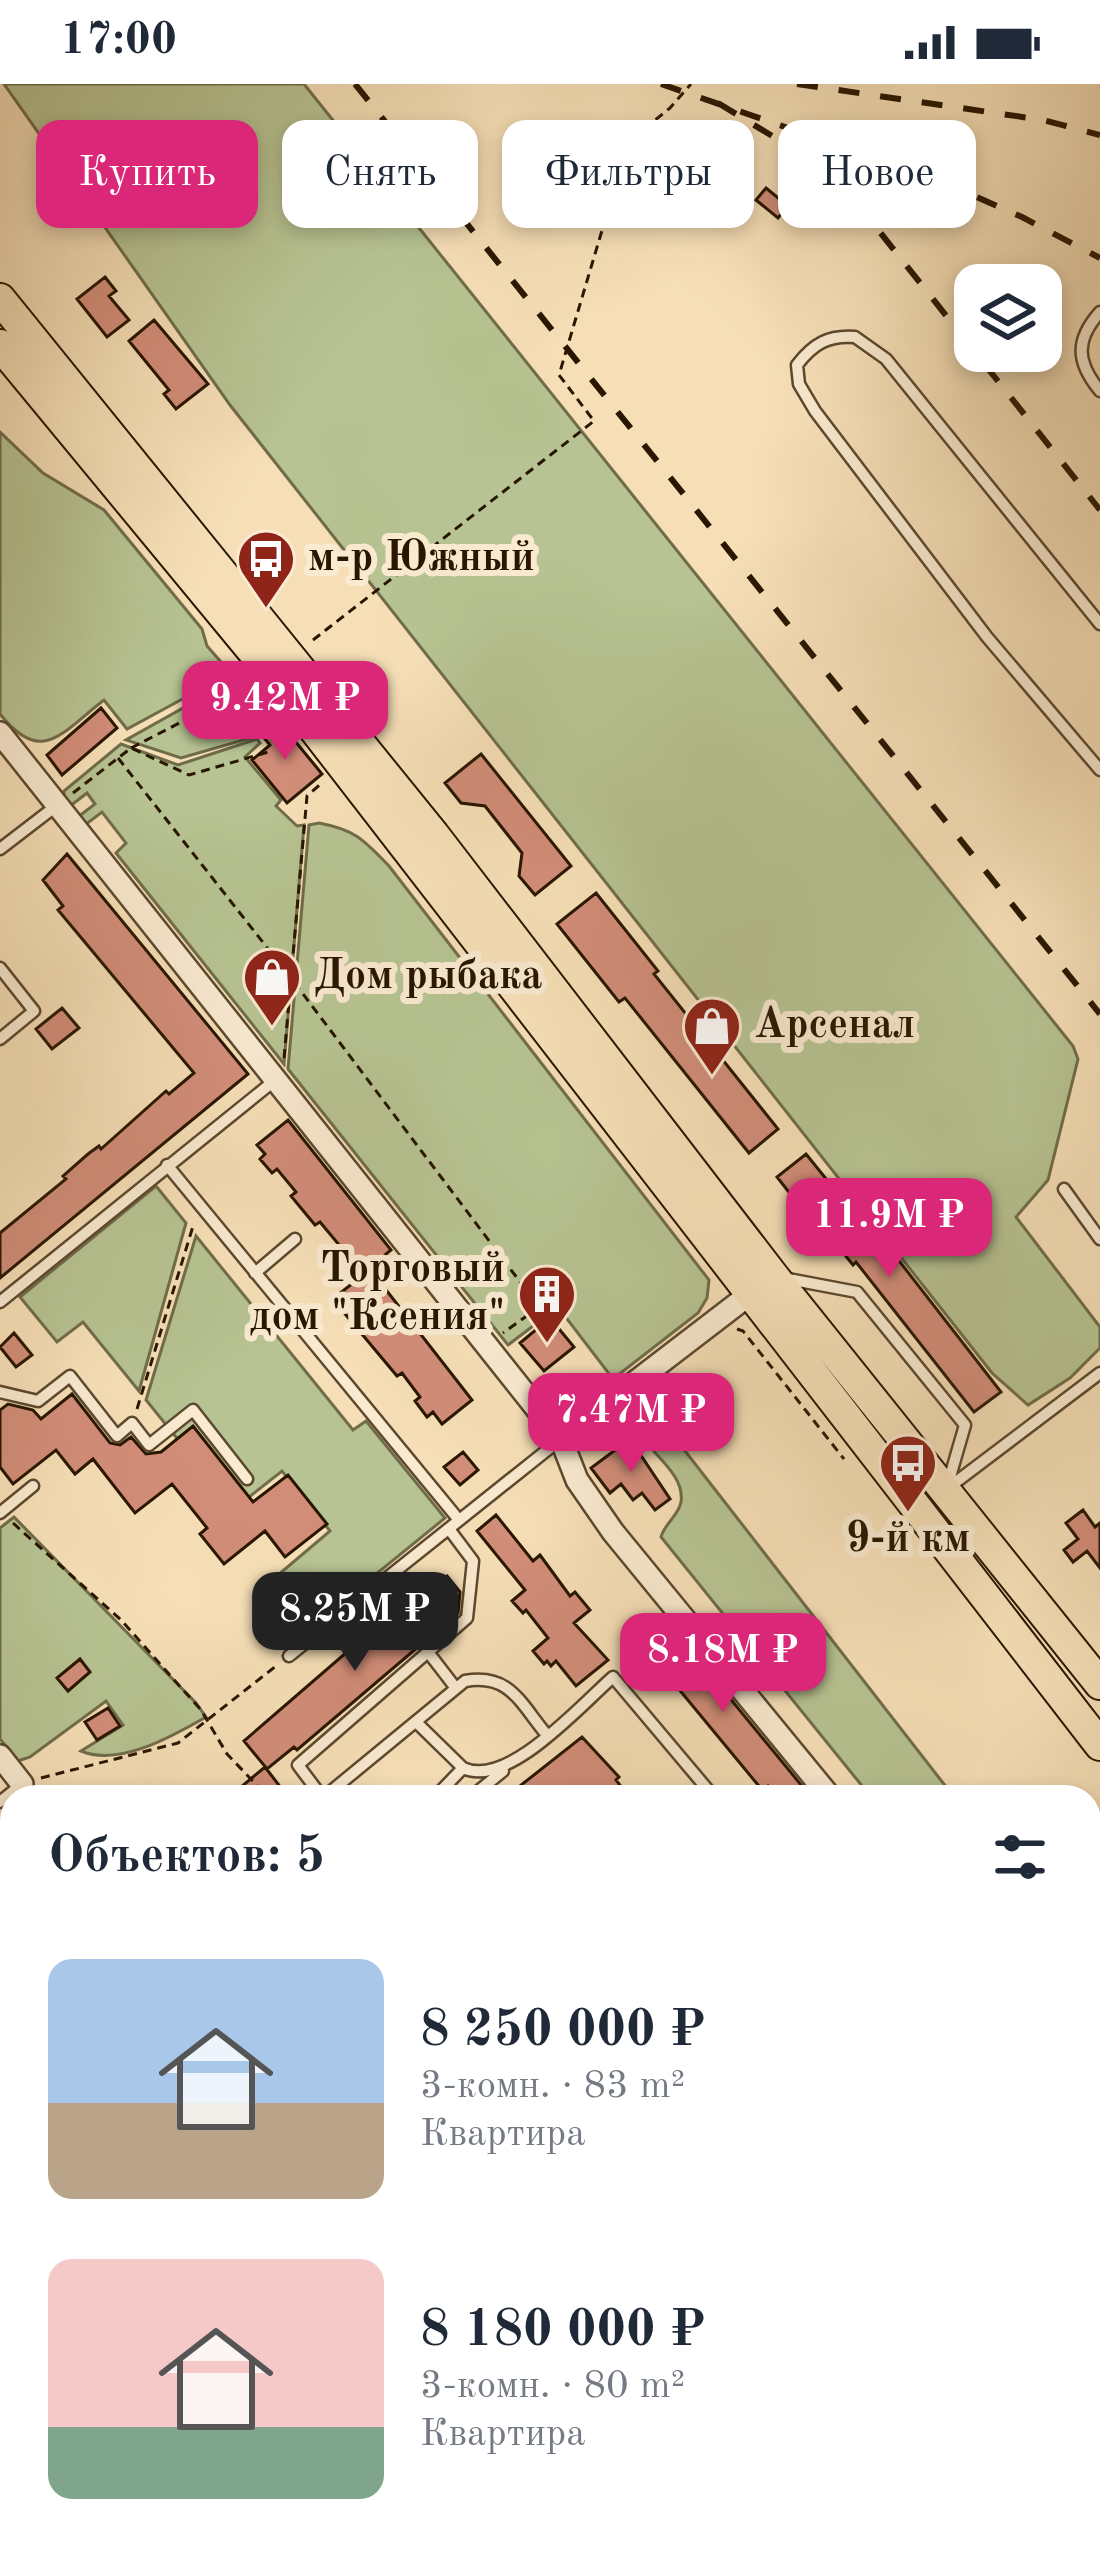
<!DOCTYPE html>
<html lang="ru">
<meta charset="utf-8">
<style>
body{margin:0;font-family:"Old Standard TT",serif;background:#f6f6f7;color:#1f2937;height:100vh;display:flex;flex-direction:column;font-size:45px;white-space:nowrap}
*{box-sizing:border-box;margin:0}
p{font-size:39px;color:#747a83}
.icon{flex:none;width:66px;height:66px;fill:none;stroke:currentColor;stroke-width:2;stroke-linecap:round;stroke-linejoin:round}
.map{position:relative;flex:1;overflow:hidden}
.panel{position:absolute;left:0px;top:1701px;width:1101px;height:771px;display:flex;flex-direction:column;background:#fff;border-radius:36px 36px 0 0;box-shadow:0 6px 18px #0003}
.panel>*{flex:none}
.top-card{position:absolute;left:36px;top:36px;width:1029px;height:108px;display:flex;gap:24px}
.tools{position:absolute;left:954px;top:180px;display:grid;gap:24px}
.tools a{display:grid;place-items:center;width:108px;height:108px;border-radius:24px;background:#fff;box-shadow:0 6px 18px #0003;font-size:60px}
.price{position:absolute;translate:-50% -102px;padding:0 27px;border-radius:24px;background:#db2777;color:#fff;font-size:39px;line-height:78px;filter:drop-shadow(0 3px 6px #0008)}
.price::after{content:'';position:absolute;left:50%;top:72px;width:36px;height:27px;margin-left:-18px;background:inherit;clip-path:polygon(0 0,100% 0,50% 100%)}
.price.on{background:#222;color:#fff}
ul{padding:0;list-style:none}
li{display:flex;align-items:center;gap:36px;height:300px;padding:0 48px}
li span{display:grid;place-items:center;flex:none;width:336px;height:240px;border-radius:24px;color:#555}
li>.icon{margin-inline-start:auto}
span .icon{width:144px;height:144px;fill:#fffc;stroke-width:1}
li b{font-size:51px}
h2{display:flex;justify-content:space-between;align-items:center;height:144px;padding:0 48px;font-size:51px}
.pill{padding:0 42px;border-radius:24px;background:#fff;box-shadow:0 6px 18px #0003;font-size:42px;line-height:108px}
.pill.on{background:#db2777;color:#fff}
.status{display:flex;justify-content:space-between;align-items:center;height:84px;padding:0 60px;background:#fff;direction:ltr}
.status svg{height:33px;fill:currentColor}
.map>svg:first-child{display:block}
</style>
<div class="status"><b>17:00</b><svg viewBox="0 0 49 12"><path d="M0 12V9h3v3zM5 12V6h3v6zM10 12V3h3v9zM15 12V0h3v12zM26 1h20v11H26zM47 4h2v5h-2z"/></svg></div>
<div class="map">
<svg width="1100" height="2470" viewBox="0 0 1100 2470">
<rect width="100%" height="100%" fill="#f6dfb7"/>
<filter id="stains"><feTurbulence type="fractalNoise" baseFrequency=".00167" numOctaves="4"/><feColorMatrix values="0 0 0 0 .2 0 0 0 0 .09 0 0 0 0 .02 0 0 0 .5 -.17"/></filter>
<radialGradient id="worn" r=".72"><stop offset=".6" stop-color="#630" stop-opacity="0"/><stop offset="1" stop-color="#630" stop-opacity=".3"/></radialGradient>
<path fill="#b7c392" stroke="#706c4a" stroke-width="3" d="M4,0h300l769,962 5,13 -30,121 -32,37 84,110v21l-30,30 -42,27 -36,-32 -762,-968z
M0,348l43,41 61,37 98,119 5,17 21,24 -3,6 -98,53 -23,-29c-42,32 -62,67 -104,14z
M233,596l31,28 -7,13 6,6 -9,10 -73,21 -55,-18z
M257,655l3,4 -15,14 36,43 -5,6 21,20 7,-1 -20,239 -168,-211 10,-10 -24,-31 -17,13 -7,-8 17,-13 -8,-11 -18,14 -5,-6v-10l57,-47 57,21z
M319,739c37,7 45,17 70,43l320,414 -2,18 -9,15 -85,66 -55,-72 -50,38 -220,-276 21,-244z
M156,1102l30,37 -47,168 -56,-69 -26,20 -37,-45z
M196,1152l157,194 13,-9 79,97 -129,105 -38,-48 52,-44 -48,-60 -48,38 -88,-109z
M641,1325l13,2 300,386h-83l-210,-260c4,-14 18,-22 20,-35 5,-33 -44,-56 -50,-85z
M14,1433l182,186 10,14c-33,19 -87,50 -125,34l42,-26 -17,-24 -76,56 -12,4 -18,-22v-211z
M1089,1889l11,15v103l-11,-14z
M243,2460h309l-13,10h-288z"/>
<path fill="#d28d79" stroke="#281601" stroke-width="3" d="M766,104l22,18 -10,12 -22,-18z
M105,193l11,14 -7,5 20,24 -22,17 -30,-38z
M154,236l54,64 -32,25 -12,-15 5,-4 -40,-49z
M101,624l16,20 -55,47 -15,-20z
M277,635l45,55 -35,29 -35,-43 18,-15 -10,-12z
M481,670l90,112 -36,29 -16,-19 3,-23 -37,-47 -24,-3 -16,-20z
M67,770l181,220 -248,204v-45l66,-54 -3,-3 25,-22 11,-8 2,3 65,-58 3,3 25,-21 -136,-163 5,-4 -20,-26z
M596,809l62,78 -4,3 124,155 -29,24 -124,-155 -6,4 -62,-78z
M62,924l17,20 -27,21 -16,-20z
M288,1036l103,130 -22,18 103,132 -30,24 -9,-12 -6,5 -12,-16 5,-4 -18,-24 -5,3 -57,-68 6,-5 -7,-9 19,-15 -23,-29 5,-4 -20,-24 -5,3 -24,-29 5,-4 -19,-23 -5,4 -12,-14 5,-5 -8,-9z
M806,1070l54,67 5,-4 136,175 -27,20 -118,-150 -3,3 -32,-40 -4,3 -40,-51z
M550,1234l24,29 -30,24 -24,-28z
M14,1249l18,22 -16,12 -16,-20z
M72,1310l38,49 10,2 11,-8 15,17 15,-2 32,-26 60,76 35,-27 39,49 -42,33 -20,-26 -41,33 -24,-30 7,-6 -35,-44 -37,29 -42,-54 -18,15 -19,-24 -43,34 -13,-17v-57l8,-6 25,6 8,9z
M630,1355l40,60 -15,11 -13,-17 -9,7 -12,-16 -11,9 -19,-25z
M463,1368l15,18 -18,15 -16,-18z
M1083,1426l12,17 5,-4v45l-13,-17 -14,11 -9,-12 14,-11 -12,-16z
M496,1431l37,46 7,-6 30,41 5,-4 15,18 -16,13 34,37 -32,26 -20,-25 -5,5 -4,-5 -3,3 -11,-13 15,-13 -22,-28 -3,3 -11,-12 13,-11 -48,-59z
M447,1492l13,16 -2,21 -161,137 -3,-3 -27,22 -23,-28 118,-102z
M664,1534l147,179h-34l-9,-11 -5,5 -100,-121 5,-4 -22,-26 13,-11 -4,-4z
M80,1575l10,13 -22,19 -11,-13z
M108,1624l12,18 -23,14 -12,-18z
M582,1653l37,40 -3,3 13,17h-41l-6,-8 -10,8h-66z
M265,1683l23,30h-39l-8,-10z"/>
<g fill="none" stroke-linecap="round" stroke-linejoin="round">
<g stroke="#5c482e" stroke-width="15">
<path id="lane" d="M1100,228c-25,28 -24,50 0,79
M1100,540l-214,-265 -31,-22c-27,-2 -42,7 -58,28l2,19 16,27 172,226 113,133
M0,765l56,-43
M0,884l34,43 -34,28
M167,1081l292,355
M1064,1105l36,50
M255,1189l40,-34
M783,1194l74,14 108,133 -18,62
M0,1218l274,-221
M0,1308l38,9 32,-25 47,60 15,-13 17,22 44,-35 54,69
M948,1404l152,-115
M0,1429l33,-27
M428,1568l27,35
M289,1572l272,-217
M416,1638l47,46
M322,1713l-24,-32 169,-147 6,-57 -24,-32
M324,1713l141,-116c45,-8 55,22 82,54
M435,1713l28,-29c44,21 117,-62 150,-91l101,120
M471,1713l32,-26
M0,1718l22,-18
M0,2017l12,-11
M0,2020l12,15
M0,2263l12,-5
M1089,2295l11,-9
M141,2460v10
M398,2460l8,10
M955,2460l7,10
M1052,2460l8,10
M567,2470l13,-10"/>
</g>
<g stroke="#5c482e" stroke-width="26">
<path id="street" d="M0,649l561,706 16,41 36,52 217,265
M561,1355l189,-145
M0,1672l22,28
M1089,2030l11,13"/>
</g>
<g stroke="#281601" stroke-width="34">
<path id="primary" d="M0,215l434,536 340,442 326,407
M0,261l270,327 830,1073"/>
</g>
<path stroke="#281601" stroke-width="3" stroke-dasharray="9 6" stroke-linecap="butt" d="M313,556l281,-219 -35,-46 61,-205 29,-45 21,-17 21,-24
M131,664l116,-60
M118,674l173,220 248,329 -36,26
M73,709l58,-45 58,27 79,-23
M284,974l23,-262 16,-14
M737,1245l6,2 101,128
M137,1325l57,-186
M13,1439l108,97 80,90 26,44 41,43
M41,1694l137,-35 98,-77
M6,1729l6,18"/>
<use href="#lane" stroke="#f9ead0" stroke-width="10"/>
<use href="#street" stroke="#f9ead0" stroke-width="21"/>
<use href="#primary" stroke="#f6dfb7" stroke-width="30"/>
<path stroke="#281601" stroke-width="6" stroke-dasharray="21 21" stroke-linecap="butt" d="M355,0l745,930
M661,0l277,96 84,37 78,41
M797,0l246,36 57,15
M718,19l82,50 64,59 236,298"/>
</g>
<defs>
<g id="bus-pin" transform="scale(3)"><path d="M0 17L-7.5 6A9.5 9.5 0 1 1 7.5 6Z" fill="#8f2418" stroke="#f9ead0"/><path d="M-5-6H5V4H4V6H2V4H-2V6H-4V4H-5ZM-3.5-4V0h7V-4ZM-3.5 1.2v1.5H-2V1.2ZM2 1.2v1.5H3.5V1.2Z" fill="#fff"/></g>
<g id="shop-pin" transform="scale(3)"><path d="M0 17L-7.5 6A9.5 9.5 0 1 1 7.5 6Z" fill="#8f2418" stroke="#f9ead0"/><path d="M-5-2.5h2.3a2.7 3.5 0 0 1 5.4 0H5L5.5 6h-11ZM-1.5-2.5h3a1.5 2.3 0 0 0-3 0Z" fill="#fff"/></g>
<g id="building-pin" transform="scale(3)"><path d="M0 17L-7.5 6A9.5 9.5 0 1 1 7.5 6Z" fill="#8f2418" stroke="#f9ead0"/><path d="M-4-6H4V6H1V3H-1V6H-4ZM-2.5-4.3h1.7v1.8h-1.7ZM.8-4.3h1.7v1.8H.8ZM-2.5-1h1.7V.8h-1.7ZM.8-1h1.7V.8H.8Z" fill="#fff"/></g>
</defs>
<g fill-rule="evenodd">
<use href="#bus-pin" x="266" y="475"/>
<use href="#shop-pin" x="272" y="893"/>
<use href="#shop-pin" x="712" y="942"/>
<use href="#building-pin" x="547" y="1210"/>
<use href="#bus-pin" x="908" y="1379"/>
</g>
<g text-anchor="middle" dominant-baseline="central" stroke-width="12" stroke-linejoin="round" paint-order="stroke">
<g font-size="42" font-weight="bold" fill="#281601" stroke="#f9ead0" text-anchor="start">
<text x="308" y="475">м-р Южный</text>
<text x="314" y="893">Дом рыбака</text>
<text x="754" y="942">Арсенал</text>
<text x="505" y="1186" text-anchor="end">Торговый<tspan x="505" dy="48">дом "Ксения"</tspan></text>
<text x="908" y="1456" text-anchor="middle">9-й км</text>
</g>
</g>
<rect width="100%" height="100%" filter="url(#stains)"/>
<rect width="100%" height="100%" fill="url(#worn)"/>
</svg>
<div class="tools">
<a><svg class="icon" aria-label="layers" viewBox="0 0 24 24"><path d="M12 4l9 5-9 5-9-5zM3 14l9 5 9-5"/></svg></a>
</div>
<b class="price" style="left:285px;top:679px">9.42M ₽</b>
<b class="price" style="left:889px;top:1196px">11.9M ₽</b>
<b class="price" style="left:631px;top:1391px">7.47M ₽</b>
<b class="price on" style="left:355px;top:1590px">8.25M ₽</b>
<b class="price" style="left:723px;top:1631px">8.18M ₽</b>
<div class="top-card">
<a class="pill on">Купить</a>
<a class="pill">Снять</a>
<a class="pill">Фильтры</a>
<a class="pill">Новое</a>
</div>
<section class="panel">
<h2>Объектов: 5<svg class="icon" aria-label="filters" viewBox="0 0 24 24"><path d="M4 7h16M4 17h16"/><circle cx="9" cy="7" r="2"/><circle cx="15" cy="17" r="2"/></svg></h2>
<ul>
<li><span style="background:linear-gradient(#a9c7e8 60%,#b9a48a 0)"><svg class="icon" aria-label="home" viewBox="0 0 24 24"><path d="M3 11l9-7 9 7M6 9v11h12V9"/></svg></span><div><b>8 250 000 ₽</b><p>3-комн. · 83 m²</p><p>Квартира</p></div></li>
<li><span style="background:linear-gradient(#f6c9c9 70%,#7fa58c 0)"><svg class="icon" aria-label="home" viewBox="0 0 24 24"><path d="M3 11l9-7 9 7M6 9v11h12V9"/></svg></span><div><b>8 180 000 ₽</b><p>3-комн. · 80 m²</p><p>Квартира</p></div></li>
</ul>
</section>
</div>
